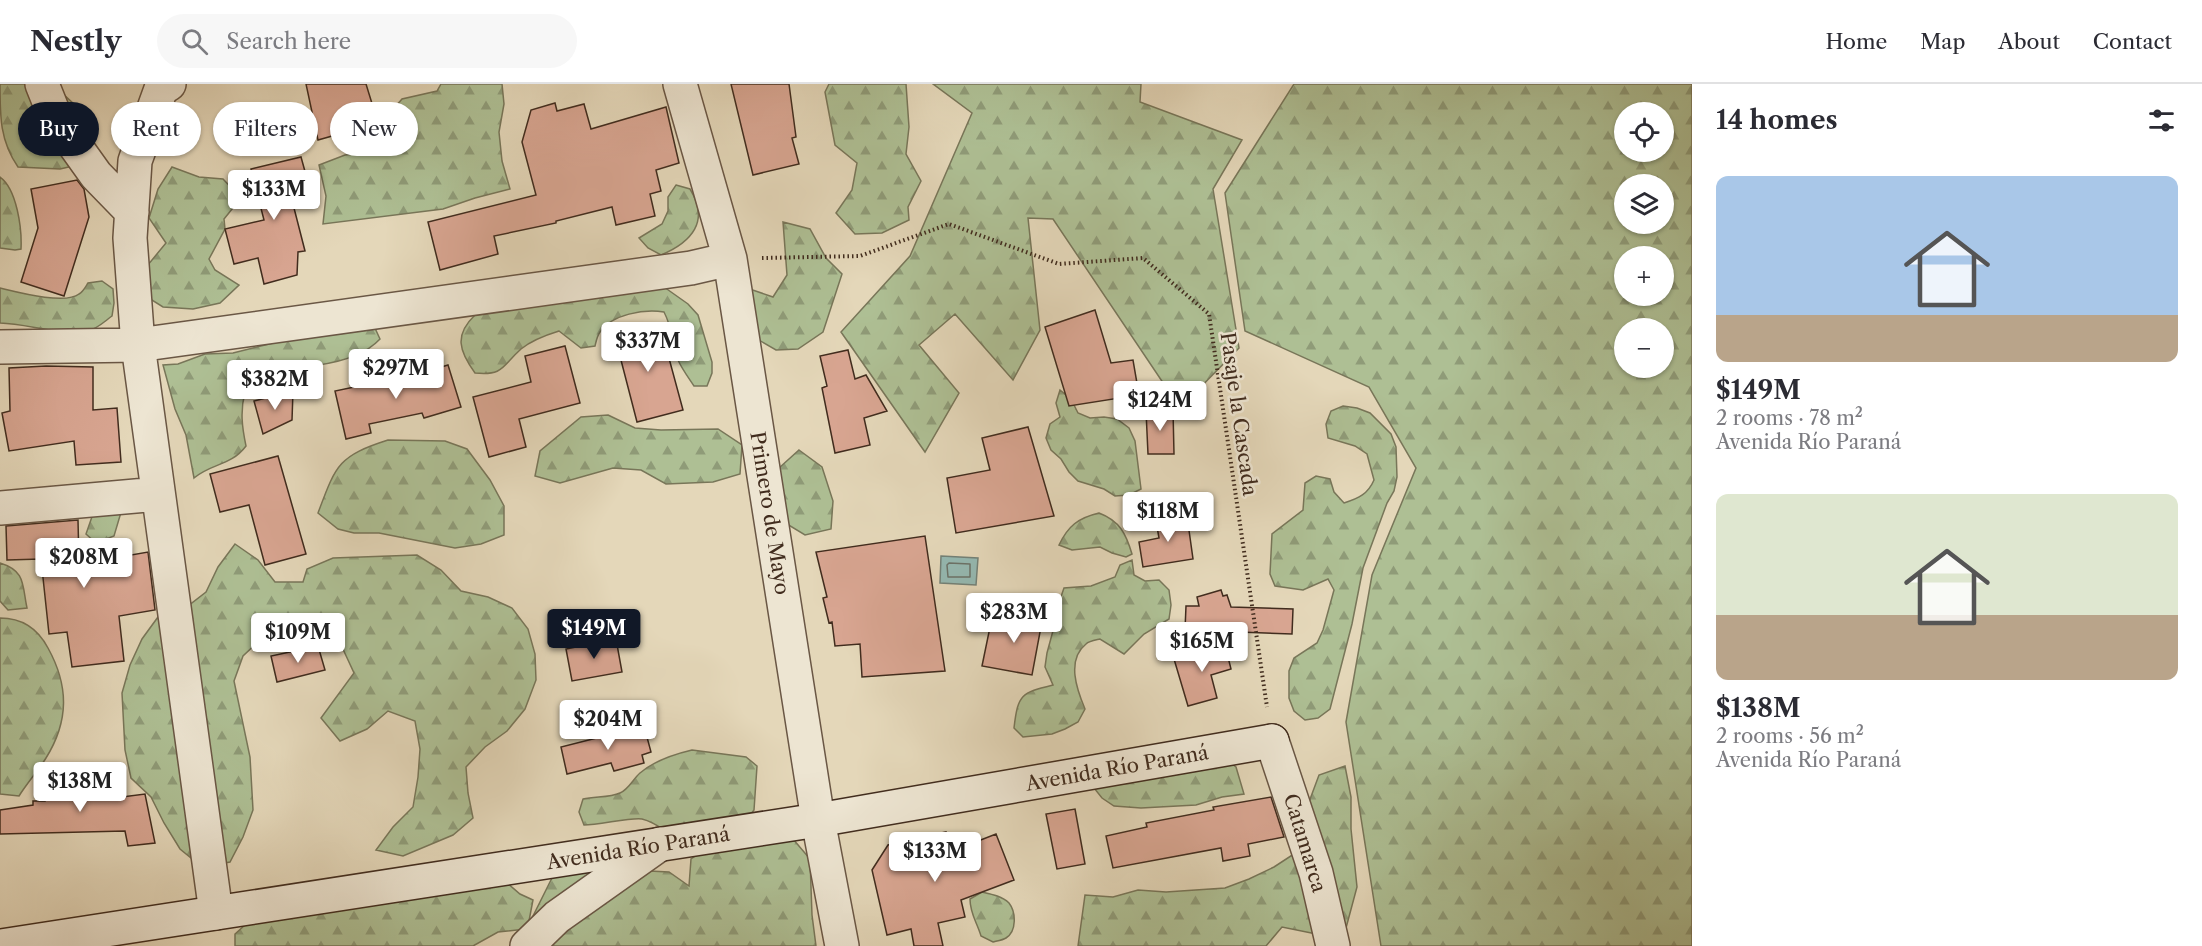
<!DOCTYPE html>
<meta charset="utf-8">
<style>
body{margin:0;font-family:"Libre Caslon Text",serif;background:#f7f7f7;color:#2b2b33;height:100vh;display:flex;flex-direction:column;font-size:22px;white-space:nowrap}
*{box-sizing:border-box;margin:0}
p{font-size:20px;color:#7c7c81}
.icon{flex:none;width:33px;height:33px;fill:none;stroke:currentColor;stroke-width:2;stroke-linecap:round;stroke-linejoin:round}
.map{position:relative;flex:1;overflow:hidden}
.panel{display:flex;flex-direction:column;background:#fff;width:510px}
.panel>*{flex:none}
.top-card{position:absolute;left:18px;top:18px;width:570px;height:54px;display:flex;gap:12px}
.controls{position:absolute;left:1614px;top:18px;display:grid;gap:12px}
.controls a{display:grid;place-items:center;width:60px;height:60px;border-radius:50%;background:#fff;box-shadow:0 2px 4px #0004;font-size:30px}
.price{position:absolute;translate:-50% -51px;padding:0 14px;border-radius:6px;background:#fff;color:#222;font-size:20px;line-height:39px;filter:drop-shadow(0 2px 3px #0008)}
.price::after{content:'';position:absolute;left:50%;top:36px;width:18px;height:14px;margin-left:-9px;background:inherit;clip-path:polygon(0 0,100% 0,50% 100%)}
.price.on{background:#111827;color:#fff}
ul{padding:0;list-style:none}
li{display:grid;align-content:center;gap:12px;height:318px;padding:0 24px}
li span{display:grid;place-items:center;height:186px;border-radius:12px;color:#555}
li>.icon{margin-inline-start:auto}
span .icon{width:108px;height:108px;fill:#fffc;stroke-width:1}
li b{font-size:26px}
h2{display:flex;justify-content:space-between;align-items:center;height:72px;padding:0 24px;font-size:26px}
.chip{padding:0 21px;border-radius:27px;background:#fff;box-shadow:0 2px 4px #0004;font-size:21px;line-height:54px}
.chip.on{background:#111827;color:#fff}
header{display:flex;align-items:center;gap:36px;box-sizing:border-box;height:84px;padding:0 30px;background:#fff;border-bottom:2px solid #e1e1e2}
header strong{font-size:28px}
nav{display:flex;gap:33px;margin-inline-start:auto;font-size:21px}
.search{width:420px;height:54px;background:#f7f7f7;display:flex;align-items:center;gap:15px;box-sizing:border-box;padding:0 21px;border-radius:33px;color:#7c7c81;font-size:22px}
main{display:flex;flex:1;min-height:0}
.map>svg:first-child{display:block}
</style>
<header>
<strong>Nestly</strong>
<div class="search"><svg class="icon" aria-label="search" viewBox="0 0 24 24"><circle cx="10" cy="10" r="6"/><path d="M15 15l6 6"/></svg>Search here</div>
<nav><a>Home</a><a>Map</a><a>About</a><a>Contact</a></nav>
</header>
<main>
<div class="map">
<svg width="1692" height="862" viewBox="0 0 1692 862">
<defs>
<pattern id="forest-firs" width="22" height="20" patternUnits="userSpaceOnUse" patternTransform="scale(1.5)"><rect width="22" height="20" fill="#aebf94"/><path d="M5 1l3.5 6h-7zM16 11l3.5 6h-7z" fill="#8f9b78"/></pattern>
</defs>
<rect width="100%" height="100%" fill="#e4d7b9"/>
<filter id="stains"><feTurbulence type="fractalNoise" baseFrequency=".00333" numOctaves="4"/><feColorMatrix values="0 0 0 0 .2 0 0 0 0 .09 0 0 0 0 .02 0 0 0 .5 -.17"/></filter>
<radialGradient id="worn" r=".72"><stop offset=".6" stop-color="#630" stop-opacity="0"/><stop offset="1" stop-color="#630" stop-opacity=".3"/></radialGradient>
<path fill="url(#forest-firs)" stroke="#787659" stroke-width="1.5" fill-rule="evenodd" d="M0,0h30l33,10 11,10 14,5 8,12 -6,30 -17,15 -13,3 -42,-2c-18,-26 -18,-50 -18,-83z
M441,0h61l2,20 -5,28 3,29 8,28 -35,9 -32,11 -120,15 3,-28 -7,-31 26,-10 42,-5 2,-36 13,-15 35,-8z
M829,0h77l3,43 -3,27 15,27 -13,26 1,13 -27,13 -27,1 -19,-21 16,-23 5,-27 -22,-18 -10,-53z
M933,0h208l-1,18 102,38 -29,49 26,159 -59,60 -127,-189 -25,-1 12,112 -27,50 -58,-66 -36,31 40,48 -34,59 -84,-120 69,-76 62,-143z
M1294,0h398v862h-311l-35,-224 26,-147 44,-107 -47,-81 -124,-56 -20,-138zM1624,28h40v40h-40zM1624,100h40v40h-40zM1624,172h40v40h-40zM1624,244h40v40h-40z
M172,83l27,10 24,2 18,19 -17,21 1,10 -16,30 6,11 24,15 -19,18 -27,6 -30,-2 -24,-15 8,-26 19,-23 -17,-25 9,-29z
M0,93c17,12 22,52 21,72l-6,1 -15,-2z
M676,101l14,4c20,32 2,53 -29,66l-13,-7 -9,-10 23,-14 6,-13v-14z
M783,138l27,7 16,29 16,16 -19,58 -25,17 -22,1 -24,-14 -5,-48 26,9 14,-22z
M102,197l11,8 1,14 -2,13c-7,5 -16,14 -25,15 -29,4 -58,-7 -87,-8v-35c17,4 65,17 79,6 4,-2 7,-8 9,-11z
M664,203l24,17 10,11 14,47v11l-5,13h-13c-6,-9 -12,-17 -16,-26 -5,-17 -6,-33 -14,-48 -20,-3 -52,2 -64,20 -3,4 -4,10 -5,14l-14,2 -22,-17c-13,4 -27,9 -38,18 -19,17 -17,27 -46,24 -16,-22 -21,-38 0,-58z
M374,242l6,13c-15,16 -40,23 -62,26l-8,12 -39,6 -26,9c-5,19 -3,35 1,54 -15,20 -34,17 -52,32l-8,-43 -11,-26 -12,-44 15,-1 27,-10 28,-1 40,-10 13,-6z
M1060,306l11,9 7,14 12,5 14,-1 13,2 12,9 6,13 6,48 -12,6 -14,1 -11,-7 -26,-8 -9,-9 -8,-13 -10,-9 -5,-12 4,-14 10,-7 -4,-14z
M1343,322l14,2 13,5 21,21 5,13 1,30 -3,14 -7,12 -24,65 -11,56 -22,85 -12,9 -13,2 -11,-9 -5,-13v-27l5,-13 23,-15 6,-13 11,-40 -6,-11 -25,11 -28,-4 -5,-12 2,-40 31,-24 2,-27 11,-7 14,3 4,13 10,11c15,-5 24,-9 30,-23l-7,-26 -12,-8 -27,-8 -2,-14 5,-13z
M608,331l27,13 26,2 57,-1 24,16 -2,29 -27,8 -47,2 -25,-14 -28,-2 -53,15 -25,-7 5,-25 41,-34z
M388,356l57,1 22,8 23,31 14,26v29l-23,9 -26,4 -76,-15h-25l-16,-4 -20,-16c18,-48 20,-57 70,-73z
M799,366l23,17 11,34 -2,28 -26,6 -23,-14 -3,-53z
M95,424l27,1 -8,27 -18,7 -10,-9z
M1099,429c21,8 27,21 33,41l-6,3 -14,-4 -12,-6 -28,3 -13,-5c9,-19 19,-27 40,-32z
M235,460l23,16 17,22h28l4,-13 26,-11 84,-3 24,15 20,21 27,6 24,11 16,21 7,25 1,26 -11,29 -18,22 -22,16 -19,20 2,26 5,25 -20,17 -50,21 -27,-6 17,-23 20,-20 5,-30 2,-28 -5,-28 -27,-10 -21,18 -27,12 -19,-23 33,-45 -12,-26 -26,-14 -27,-3 -27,8 -19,18 -9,25 16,76 3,53 -10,27 -13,25 -28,5 -22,-18 -16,-26 -13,-26 -20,-19 -6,-28 -3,-57 8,-28 12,-26 16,-22 26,-8 22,-17 12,-25z
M1132,476l2,15 11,6 14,-1 10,10 2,15 -2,14 -25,15 -20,20 -24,-15c-4,1 -11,2 -14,5 -20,16 -9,46 -1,65l-7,13 -13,7 -13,5 -29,3 -9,-9c4,-34 7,-35 39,-43l-8,-18 2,-14 7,-26 1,-13 9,-26 27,-2 24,-9 5,-12z
M0,479c26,8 22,22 27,45l-19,2 -8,-9z
M0,534c22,0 38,11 48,30 21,38 21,73 -2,110 -8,13 -19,25 -27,38l-19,-2z
M692,666l54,7 11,9 -3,44 -9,12 -81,8c-7,-5 -14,-9 -22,-11 -10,-2 -43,6 -58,6l-5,-13 4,-13c12,-3 26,-1 37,-6 9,-4 13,-14 20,-20 14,-12 35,-19 52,-23z
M1224,674l12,9 8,27 -22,3 -26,8 -55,3 -27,-2 -12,-8 -8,-10z
M1345,682l6,31v32l6,58 -15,56 -6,-5 -54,-11 -16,19h-188l7,-51 28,2 25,-7 28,2 59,-4 24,-9 25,-12 23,-15 12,-50 10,-27z
M793,755l17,20 2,56 4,31h-281l-9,-17 -28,3 -25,14h-238v-12l20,-18 243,-41 22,19 13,6 -5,26 25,-50 57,-7 59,3 20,14 2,-27 23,-16z
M982,808c9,2 20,4 27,11 7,9 8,28 -3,35 -3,2 -9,3 -13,4l-12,-6c-4,-14 -11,-22 -11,-37z"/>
<path fill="#95b9b2" stroke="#738177" stroke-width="1.5" d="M941,472l37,2 -2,27 -36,-2z"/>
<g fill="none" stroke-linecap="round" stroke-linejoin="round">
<path stroke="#6b7268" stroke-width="1.5" d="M949,479l21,1v13h-22l-1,-12z"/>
</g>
<path fill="#d8a591" stroke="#412c1e" stroke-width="1.5" d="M306,0h60l12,39 -60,17z
M731,0h58l7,53 -4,1 7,26 -46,11z
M555,19l2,8 27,-7 7,25 75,-22 13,56 -23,7 5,21 -11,3 5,22 -39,9 -4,-18 -56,14v2l-62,13 4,18 -58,16 -12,-48 108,-27 -14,-53 9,-32z
M301,73l13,47 -20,4 11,43 -7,1 -1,23 -33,9 -6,-26 -24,6 -9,-35 39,-9 -13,-51z
M77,96l7,9 5,28 -25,79 -43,-14 17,-54 -7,-39z
M1095,226l16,53 22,-3 6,35 -70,11 -24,-79z
M660,241l23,85 -46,12 -23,-89z
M565,262l15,57 -61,16 7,28 -37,10 -16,-60 58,-15 -6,-26z
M848,266l7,29 11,-4 21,36 -23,7 6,27 -35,8 -13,-65 5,-2 -7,-30z
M448,281l13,42 -37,11 -2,-5 -53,11 2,9 -25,6 -11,-48 67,-14v2z
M46,282l47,1v43l24,-2 4,54 -45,3 -2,-24 -65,10 -7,-38 8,-2 -1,-43z
M293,307l-1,29 -29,14 -9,-33z
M1173,326l1,44h-26l-2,-43z
M1028,343l26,89 -98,17 -9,-55 43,-8 -8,-32z
M278,372l28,98 -41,11 -16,-60 -29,7 -10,-38z
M1187,432l6,43 -50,8 -4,-25 20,-4 -3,-17z
M78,436l1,44 69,-12 7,58 -36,6 5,45 -52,6 -5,-35 -18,2 -8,-75 -34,1 -1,-34z
M925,452l20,135 -83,6 -2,-33 -25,2 -3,-24 -3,1 -6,-25 4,-1 -11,-45z
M1221,506l2,6 4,-1 4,12 62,2 -1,25 -107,-4 1,-24h13l-2,-9z
M1009,526l34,6 -11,59 -50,-9 8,-39 16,3z
M616,555l6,33 -50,9 -6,-32z
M1225,561l6,24 -20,6 6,23 -29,8 -14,-47z
M318,562l7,24 -48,12 -6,-26z
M644,642l7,26 -9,3 2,8 -30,8 -3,-8 -44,11 -6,-27z
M78,688l1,26h35l31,-4 10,49 -27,3 -3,-15 -125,3v-24l33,-5v-4h12l-1,-28z
M1271,713l13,40 -36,7 2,12 -27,5 -2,-13 -108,20 -7,-32 41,-9 -1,-4 68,-13 -1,-3z
M1075,725l10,55 -28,5 -11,-55z
M946,748l4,20 46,-18 18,46 -53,20 4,17 -27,6 5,23h-29l-3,-17 -24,6 -15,-65 16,-25z"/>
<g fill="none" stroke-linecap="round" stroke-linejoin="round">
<g stroke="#6a5745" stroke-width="36">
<path id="minor" d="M42,0l14,35 40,56 36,37
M169,0l-8,5 -26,72 -5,77 8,107 78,568
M680,0l50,175 88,561 24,126
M0,263l138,-2 553,-77 39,-9
M0,424l158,-14
M1272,657l44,132 17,73
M527,862l30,-29 103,-73"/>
</g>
<g stroke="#412c1e" stroke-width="36">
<path id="secondary" d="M2,862l816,-126 454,-79"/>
</g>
<path stroke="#412c1e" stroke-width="4" stroke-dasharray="1.5 3" stroke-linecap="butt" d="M762,174l98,-2 89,-32 110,40 84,-6 66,56 58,393"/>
<use href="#minor" stroke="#ede5d2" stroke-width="33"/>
<use href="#secondary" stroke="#ede5d2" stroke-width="33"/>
</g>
<g text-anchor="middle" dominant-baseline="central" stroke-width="5" stroke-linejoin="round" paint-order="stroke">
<g font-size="20" fill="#412c1e" stroke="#ede5d2">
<text transform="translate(1239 330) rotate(82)">Pasaje la Cascada</text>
<text transform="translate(770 429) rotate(81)">Primero de Mayo</text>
<text transform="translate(1117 684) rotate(-10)">Avenida Río Paraná</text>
<text transform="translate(1305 759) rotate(73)">Catamarca</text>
<text transform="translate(638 764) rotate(-9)">Avenida Río Paraná</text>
</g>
</g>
<rect width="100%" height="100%" filter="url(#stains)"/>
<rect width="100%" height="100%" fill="url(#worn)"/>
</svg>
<div class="controls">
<a><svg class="icon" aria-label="locate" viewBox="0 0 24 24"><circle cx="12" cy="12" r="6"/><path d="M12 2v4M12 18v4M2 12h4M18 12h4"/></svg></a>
<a><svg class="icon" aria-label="layers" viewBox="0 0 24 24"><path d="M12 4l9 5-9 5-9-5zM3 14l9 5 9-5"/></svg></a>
<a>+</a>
<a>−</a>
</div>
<b class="price" style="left:274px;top:137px">$133M</b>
<b class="price" style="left:648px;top:289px">$337M</b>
<b class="price" style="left:396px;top:316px">$297M</b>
<b class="price" style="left:275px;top:327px">$382M</b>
<b class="price" style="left:1160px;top:348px">$124M</b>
<b class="price" style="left:1168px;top:459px">$118M</b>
<b class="price" style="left:84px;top:505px">$208M</b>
<b class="price" style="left:1014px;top:560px">$283M</b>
<b class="price on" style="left:594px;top:576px">$149M</b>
<b class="price" style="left:298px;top:580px">$109M</b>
<b class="price" style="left:1202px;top:589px">$165M</b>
<b class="price" style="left:608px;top:667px">$204M</b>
<b class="price" style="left:80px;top:729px">$138M</b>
<b class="price" style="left:935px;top:799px">$133M</b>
<div class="top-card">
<a class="chip on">Buy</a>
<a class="chip">Rent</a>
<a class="chip">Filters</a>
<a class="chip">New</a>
</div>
</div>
<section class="panel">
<h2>14 homes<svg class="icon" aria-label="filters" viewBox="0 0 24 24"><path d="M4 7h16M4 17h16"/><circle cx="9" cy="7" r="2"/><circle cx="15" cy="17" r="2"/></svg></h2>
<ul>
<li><span style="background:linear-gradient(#a9c7e8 75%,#b9a48a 0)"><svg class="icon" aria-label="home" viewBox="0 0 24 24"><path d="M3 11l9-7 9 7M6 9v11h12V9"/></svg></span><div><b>$149M</b><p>2 rooms · 78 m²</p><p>Avenida Río Paraná</p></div></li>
<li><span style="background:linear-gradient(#dfe7d0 65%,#b9a48a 0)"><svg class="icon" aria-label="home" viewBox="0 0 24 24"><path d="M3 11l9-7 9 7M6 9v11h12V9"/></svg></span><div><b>$138M</b><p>2 rooms · 56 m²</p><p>Avenida Río Paraná</p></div></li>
</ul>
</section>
</main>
